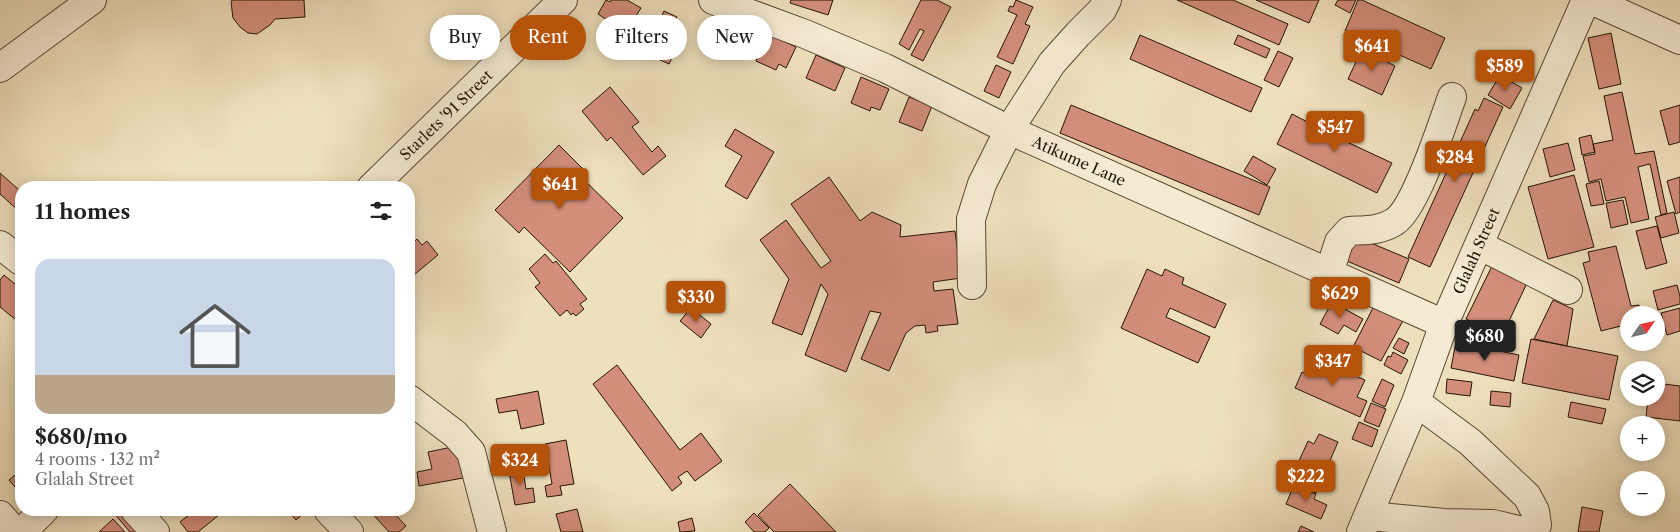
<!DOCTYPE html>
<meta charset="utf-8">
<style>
body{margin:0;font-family:"Libre Caslon Text",serif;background:#f2f2f2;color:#202124;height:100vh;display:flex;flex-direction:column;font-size:19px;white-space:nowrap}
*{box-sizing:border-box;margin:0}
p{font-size:16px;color:#757577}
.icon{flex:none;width:28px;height:28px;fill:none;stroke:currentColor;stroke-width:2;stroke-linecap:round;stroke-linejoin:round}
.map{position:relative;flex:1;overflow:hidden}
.side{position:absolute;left:15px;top:181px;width:400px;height:335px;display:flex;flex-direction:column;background:#fff;border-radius:20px;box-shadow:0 2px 12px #0003}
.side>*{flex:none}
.guide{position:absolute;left:430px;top:15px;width:475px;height:45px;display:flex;gap:10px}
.needle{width:32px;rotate:56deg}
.fabs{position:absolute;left:1620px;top:306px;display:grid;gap:10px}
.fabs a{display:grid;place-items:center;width:45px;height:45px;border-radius:50%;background:#fff;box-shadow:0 2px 12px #0003;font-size:25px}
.price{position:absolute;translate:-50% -42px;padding:0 11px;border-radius:5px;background:#b45309;color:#fff;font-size:16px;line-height:32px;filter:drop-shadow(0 1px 2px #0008)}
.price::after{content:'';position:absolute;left:50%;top:30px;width:15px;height:11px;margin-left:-8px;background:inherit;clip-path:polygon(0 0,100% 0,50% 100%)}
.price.current{background:#222;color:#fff}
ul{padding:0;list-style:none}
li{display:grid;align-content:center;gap:10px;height:265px;padding:0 20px}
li+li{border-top:1px solid #e0e0e0}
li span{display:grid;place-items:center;height:155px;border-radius:15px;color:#555}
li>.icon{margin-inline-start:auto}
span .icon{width:90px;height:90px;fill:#fffc;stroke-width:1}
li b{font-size:21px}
h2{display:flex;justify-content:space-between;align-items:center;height:60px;padding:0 20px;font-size:21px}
.tag{padding:0 18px;border-radius:22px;background:#fff;box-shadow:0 2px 12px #0003;font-size:18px;line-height:45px}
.tag.current{background:#b45309;color:#fff}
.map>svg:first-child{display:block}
</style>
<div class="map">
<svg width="1680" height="532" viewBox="0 0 1680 532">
<rect width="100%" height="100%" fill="#efe0bc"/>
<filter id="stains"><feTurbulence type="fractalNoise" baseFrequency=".004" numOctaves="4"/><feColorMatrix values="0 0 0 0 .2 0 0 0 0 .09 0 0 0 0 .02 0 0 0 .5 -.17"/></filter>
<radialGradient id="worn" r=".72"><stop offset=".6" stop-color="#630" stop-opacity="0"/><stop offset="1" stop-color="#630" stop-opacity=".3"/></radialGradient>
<path fill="#d38e7a" stroke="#241407" d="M232,0h72l1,17 -30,2 -5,6 -13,9 -9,-1 -8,-6 -7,-9 -2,-16z
M606,0l4,2 1,-2h16l14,8 -15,24 -28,-18z
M791,0h42l-5,15 -38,-12z
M921,0h16l14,7 -28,54 -12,-6 13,-24 -4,-2 -11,21 -10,-6z
M1016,0l17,7 -8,17 5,2 -17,38 -16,-7 20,-42 -9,-4 2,-5 3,1z
M1177,0h56l55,24 -9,21z
M1256,0h63l-10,23z
M1338,0h18l-6,13 -15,-8z
M1358,0h4l83,38 -14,31 -86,-38z
M664,11l13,6 -8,19 11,5 -11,23 -24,-11z
M1611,33l10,51 -22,5 -11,-51z
M768,34l28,13 -10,21 -7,-4 -3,6 -20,-9z
M1140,35l122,53 -11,24 -121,-53z
M1238,35l32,14 -4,9 -32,-14z
M1362,49l33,17 -13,29 -34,-16z
M1278,51l15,7 -14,29 -15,-7z
M816,55l29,13 -10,23 -29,-13z
M996,65l15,7 -12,26 -15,-7z
M1500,75l22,13 -12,21 -22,-14z
M861,77l28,12 -9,21 -9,-3 -1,4 -19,-8z
M610,87l29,35 -7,5 20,25 6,-6 8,10 -23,19 -32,-38 -4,4 -25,-30z
M1622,92l13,62 19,-3 13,62 -6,2 -11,-51 -12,3 11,52 -18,4 -6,-26 -19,4 -5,-22 -12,3 -6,-26 12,-2 -2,-10 20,-4 -9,-44z
M909,97l23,9 -10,25 -23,-9z
M1484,98l19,9 -73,160 -22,-10 67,-148 3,2z
M1071,105l199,82 -11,28 -199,-82z
M1680,105v37l-11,3 -9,-34z
M1292,114l45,23 7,-13 10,4 -7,14 45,21 -15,30 -100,-49z
M735,129l39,23 -27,47 -22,-13 17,-30 -17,-10z
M1591,135l4,17 -13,3 -3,-17z
M1568,143l7,27 -25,7 -7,-28z
M559,145l23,23 -5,5 46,45 -53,54 -46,-45 -5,6 -24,-23z
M1253,156l23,13 -9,16 -23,-14z
M0,173l19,17 2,-1v24l-21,-19z
M1574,175l20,72 -46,12 -20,-72z
M829,177l31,44 12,-9 29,13 -1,12 55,-6 6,47 -28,4 1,9 19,-2 5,35 -21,2 1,5 -12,2 -1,-8 -10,1 -9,7 -17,38 -28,-12 20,-46 -11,-2 -24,61 -41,-17 23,-61 -7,-10 -19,51 -30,-12 17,-44 -29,-39 26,-20 35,48 10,-7 -40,-57z
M1680,177v35l-4,2 -9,-33z
M1599,181l5,23 -13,2 -5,-22z
M1623,200l5,24 -17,4 -5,-25z
M1674,212l5,21 -18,5 -6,-21z
M1657,226l10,37 -21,6 -10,-38z
M1352,235l57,24 -10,24 -57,-24z
M417,239l5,6 5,-4 11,14 -29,24v-33z
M1616,246l15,60 8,-1 2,10h-12v9l-28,7 -18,-68 7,-2 -2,-9z
M545,254l8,9 3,-2 31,38 -7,5 4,5 -8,7 -3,-3 -2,2 -4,-5 -7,6 -25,-29 5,-4 -11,-14z
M1492,266l35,17 -25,53 -36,-17z
M1147,269l15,7 3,-7 19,9 -2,6 44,20 -11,24 -45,-20 -4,9 44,20 -12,26 -77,-35z
M4,275l17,14v35l-21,-17v-27z
M1677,285l3,11v8l-22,6 -5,-19z
M1553,300l20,9 -6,37 -33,-7z
M1332,302l31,17 -7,13 -12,-7 -6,9 -18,-10z
M1376,302l29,15 -24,44 -28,-14z
M691,308l20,16 -10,14 -21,-17z
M1680,308v23l-13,4 -6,-22z
M1399,338l10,5 -5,11 -11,-6z
M1531,339l87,17 -9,44 -87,-17z
M1456,342l63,13 -5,26 -63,-13z
M1393,352l15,8 -7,14 -17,-9 4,-9 3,1z
M1314,358l51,22 -8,17 10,4 -7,16 -65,-29 7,-16 5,2z
M617,365l63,85 21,-17 21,28 -27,20 -8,-10 -9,6 4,6 -10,8 -79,-107z
M1382,379l12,6 -9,22 -13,-6z
M1447,379l25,3 -2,14 -24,-3z
M1656,383l24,3v35l-34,-4 2,-19h8z
M538,391l6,33 -23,5 -4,-19 -18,3 -3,-14z
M1491,391l20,2 -1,14 -20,-2z
M1571,402l35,7 -4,15 -34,-7z
M1371,403l15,6 -7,18 -15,-6z
M1359,422l19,8 -6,17 -20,-8z
M1319,434l19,8 -22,51 -26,-12 18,-40 6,3z
M566,440l8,44 -14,2 2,9 -15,2 -2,-11 7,-2 -7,-40z
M457,446l6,32 -44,8 -2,-14 15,-3 -4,-17z
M522,464l4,25 7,-1 2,14 -20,3 -7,-39z
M21,470v24l-12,-14z
M790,484l46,48h-62l-16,-17z
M1294,485l22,9 -2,5 13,6 -6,14 -35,-15z
M1582,507l21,4 -4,21h-21z
M577,509l6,23h-22l-5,-18z
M117,510l2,2 3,-2 15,20 -2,2h-5l-17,-20z
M154,510h12l-6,6z
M195,510h20l4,5 -21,17h-10l-8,-10z
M287,510h20l-11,10z
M369,510h22l15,16 -7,6h-10z
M754,513l15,15 -4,4h-11l-9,-10z
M692,518l3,13 -15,1 -2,-10z
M113,519l12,13h-26z
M1301,526l13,6h-16z"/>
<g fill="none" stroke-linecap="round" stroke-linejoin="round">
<g stroke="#574734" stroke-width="30">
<path id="minor" d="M713,0l92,34 80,34 124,62 435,194
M1591,0l89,40
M0,68l92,-68
M371,188l192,-188
M0,245l21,16
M1479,245l89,45
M1329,273l10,-31 10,-11c15,-1 31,0 45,-9 22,-13 48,-98 58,-125
M972,285l-1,-66 11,-35 27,-54 43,-67 26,-29 24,-24 5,-10
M409,399l46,35 16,18 21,80
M1416,402l54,40 57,54 8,15 2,14 -5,7
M135,510l20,22
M328,510l21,22
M0,515l15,17
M1369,516l75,7 49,1 34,8
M22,532l22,-22
M1361,532l55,-130 28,-78 142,-324"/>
</g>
<use href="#minor" stroke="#f5ebd3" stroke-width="28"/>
</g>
<g text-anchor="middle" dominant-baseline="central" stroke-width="4" stroke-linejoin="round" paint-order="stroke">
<g font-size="15" fill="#241407" stroke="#f5ebd3">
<text transform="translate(446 115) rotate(-44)">Starlets '91 Street</text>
<text transform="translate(1079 161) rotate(24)">Atikume Lane</text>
<text transform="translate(1476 251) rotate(-66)">Glalah Street</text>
</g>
</g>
<rect width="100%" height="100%" filter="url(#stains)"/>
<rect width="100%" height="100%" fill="url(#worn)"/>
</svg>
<div class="fabs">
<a><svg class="needle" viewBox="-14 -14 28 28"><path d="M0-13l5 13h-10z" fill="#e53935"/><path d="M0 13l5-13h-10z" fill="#757577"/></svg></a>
<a><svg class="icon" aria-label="layers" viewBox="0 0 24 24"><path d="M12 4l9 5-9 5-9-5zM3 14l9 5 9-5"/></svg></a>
<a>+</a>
<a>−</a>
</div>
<b class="price" style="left:1372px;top:72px">$641</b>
<b class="price" style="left:1505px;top:92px">$589</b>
<b class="price" style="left:1335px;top:153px">$547</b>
<b class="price" style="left:1455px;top:183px">$284</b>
<b class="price" style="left:560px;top:210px">$641</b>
<b class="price" style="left:1340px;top:319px">$629</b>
<b class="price" style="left:696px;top:323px">$330</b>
<b class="price current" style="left:1485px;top:362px">$680</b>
<b class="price" style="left:1333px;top:387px">$347</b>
<b class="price" style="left:520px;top:486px">$324</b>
<b class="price" style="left:1306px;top:502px">$222</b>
<div class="guide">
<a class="tag">Buy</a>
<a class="tag current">Rent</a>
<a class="tag">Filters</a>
<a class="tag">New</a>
</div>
<section class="side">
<h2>11 homes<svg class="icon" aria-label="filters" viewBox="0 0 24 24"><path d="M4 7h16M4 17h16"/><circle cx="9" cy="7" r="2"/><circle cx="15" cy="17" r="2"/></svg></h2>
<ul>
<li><span style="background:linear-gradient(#c9d6e8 75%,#b9a48a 0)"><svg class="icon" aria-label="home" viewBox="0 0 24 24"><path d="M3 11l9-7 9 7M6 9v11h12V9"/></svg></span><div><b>$680/mo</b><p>4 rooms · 132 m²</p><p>Glalah Street</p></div></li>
</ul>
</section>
</div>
